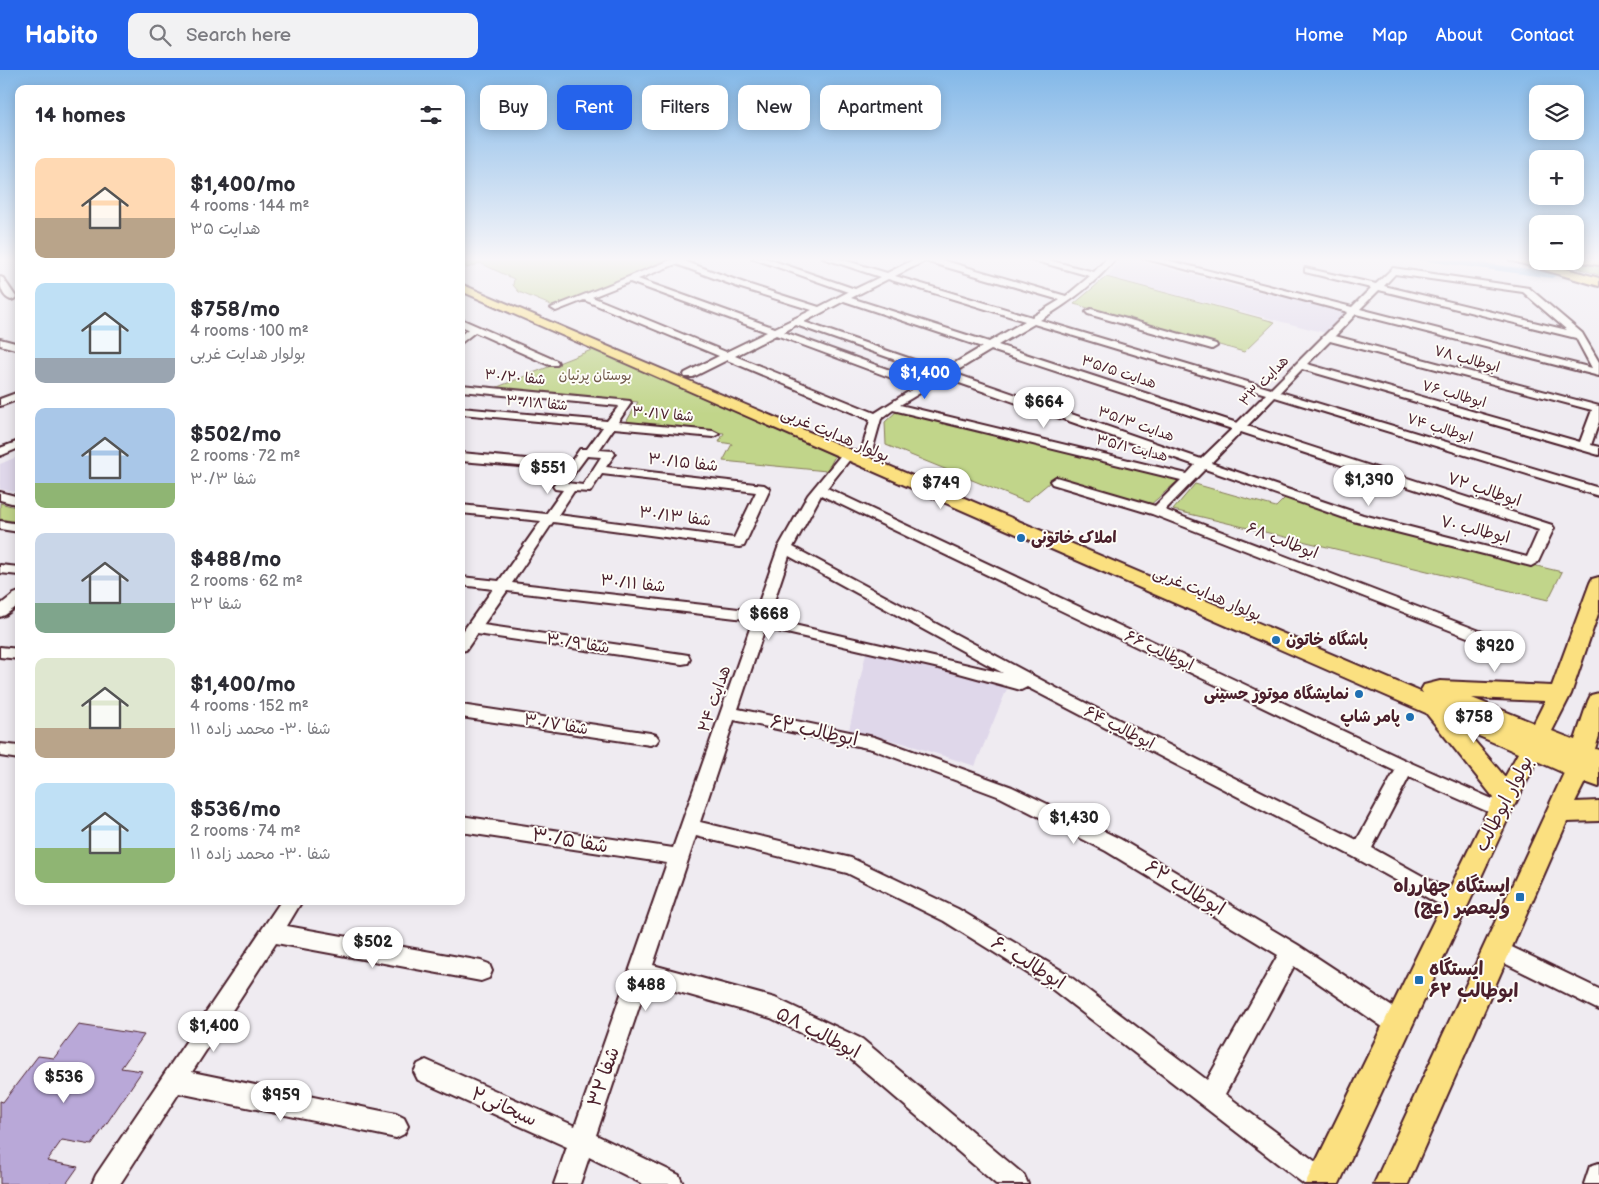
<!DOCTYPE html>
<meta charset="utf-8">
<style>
body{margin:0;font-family:"Balsamiq Sans","Playpen Sans Arabic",sans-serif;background:#f2f2f3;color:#2b2b33;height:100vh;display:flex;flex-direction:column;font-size:19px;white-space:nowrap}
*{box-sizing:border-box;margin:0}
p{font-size:16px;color:#7c7c81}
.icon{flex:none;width:28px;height:28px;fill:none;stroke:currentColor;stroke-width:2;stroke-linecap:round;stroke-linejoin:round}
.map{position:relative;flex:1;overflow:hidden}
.details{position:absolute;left:15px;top:15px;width:450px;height:820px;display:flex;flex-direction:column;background:#fff;border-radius:10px;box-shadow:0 2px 12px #0003}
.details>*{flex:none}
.banner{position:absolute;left:480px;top:15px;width:475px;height:45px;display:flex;gap:10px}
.tools{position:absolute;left:1529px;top:15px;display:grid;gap:10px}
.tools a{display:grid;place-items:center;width:55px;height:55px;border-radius:10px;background:#fff;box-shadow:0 2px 12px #0003;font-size:25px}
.price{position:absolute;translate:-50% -42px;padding:0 11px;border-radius:18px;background:#fff;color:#222;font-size:16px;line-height:32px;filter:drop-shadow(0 1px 2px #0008)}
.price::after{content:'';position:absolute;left:50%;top:30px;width:15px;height:11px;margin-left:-8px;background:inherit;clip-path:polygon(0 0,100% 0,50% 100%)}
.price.active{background:#2563eb;color:#fff}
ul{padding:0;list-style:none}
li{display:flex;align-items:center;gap:15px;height:125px;padding:0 20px}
li span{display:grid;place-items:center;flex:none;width:140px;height:100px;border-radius:10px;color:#555}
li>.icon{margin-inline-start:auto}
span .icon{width:60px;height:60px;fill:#fffc;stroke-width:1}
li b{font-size:21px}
h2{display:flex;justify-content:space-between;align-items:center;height:60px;padding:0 20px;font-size:21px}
.pill{padding:0 18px;border-radius:10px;background:#fff;box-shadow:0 2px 12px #0003;font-size:18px;line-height:45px}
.pill.active{background:#2563eb;color:#fff}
header{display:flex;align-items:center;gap:30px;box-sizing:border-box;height:70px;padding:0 25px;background:#2563eb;color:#fff}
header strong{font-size:24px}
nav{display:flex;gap:28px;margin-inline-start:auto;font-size:18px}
.search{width:350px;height:45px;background:#f2f2f3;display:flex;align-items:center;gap:12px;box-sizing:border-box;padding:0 18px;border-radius:10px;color:#7c7c81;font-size:19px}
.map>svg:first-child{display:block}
</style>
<header>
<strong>Habito</strong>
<div class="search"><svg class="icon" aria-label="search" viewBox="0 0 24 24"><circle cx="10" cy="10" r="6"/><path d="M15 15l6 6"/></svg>Search here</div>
<nav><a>Home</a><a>Map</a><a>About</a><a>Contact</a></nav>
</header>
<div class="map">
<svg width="1599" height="1114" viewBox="0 0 1599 1114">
<rect width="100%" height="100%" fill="#efebf1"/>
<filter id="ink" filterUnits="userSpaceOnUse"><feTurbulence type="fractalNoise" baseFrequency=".02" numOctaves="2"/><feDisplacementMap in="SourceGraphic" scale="10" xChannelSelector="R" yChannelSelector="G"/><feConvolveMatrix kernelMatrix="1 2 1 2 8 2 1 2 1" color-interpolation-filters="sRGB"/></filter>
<g filter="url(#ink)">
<path fill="#dfd7ea" d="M1128,188l110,29 108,25 -20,21 -219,-56 15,-18z
M19,386v37l-19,-4v-25z
M866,583l55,10 88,21 -34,82 -72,-23 -54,-13z"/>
<path fill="#c1d58a" stroke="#867a5a" d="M461,188h215l-123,48 -34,-14 -6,-7 1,-6 -34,-16 -13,5 -6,-4z
M1575,190l24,5v10l-41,-14z
M1106,207l169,45 -31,30 -170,-48z
M594,279l241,107 -8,15 -104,-10 9,-17 -13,-2 5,-9 -99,-9 13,-22 -143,-14z
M898,340l283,68 -32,28 -94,-28 -29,24 -140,-57 -1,-23z
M1195,414l81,23 10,-10 69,26 207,49 -14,28 -375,-90z
M0,433l19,5v14l-19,-3z"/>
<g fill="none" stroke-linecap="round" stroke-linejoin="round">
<path fill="#8dbfe9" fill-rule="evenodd" d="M1414,188h26l112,14 4,3 -4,3 -134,-18z"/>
</g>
<path fill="#b9a8d8" stroke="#4a1f2b" d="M79,955l65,10 -23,33 21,3 -50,74 -30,-5 -15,21 31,6 -12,17h-66v-83l3,1 35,-46 16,2z"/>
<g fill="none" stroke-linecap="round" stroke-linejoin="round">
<g stroke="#4a1f2b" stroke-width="4">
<path id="minor" d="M676,188h12l-4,3 63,23 72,23 29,-15 -96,-34h13l90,31 25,-12 -57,-19h14l50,15 30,-15h18l131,38 24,-20 -64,-18h15l53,14 13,-14h9c-21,26 -47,45 -76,62l231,69 77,-77 -205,-54h15l194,49 19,-19 -66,-16v-4l71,16 17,-16 136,20 53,45 17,29v14l-243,-62 -21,22 264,70v16l-8,23 8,2v8l-297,-86 -22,23 319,96v8l-324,-99 -28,29 305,99 2,3 -16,34 -7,4 -178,-45 -148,-52 -40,41 333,128 3,4 -3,4 -5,1 -341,-133 -100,-30 -2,-3 6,-4 99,29 26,-26 -288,-70 -12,9 -9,32h-8l-2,-2 8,-29 -143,-60 -34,17h-8l-1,-2 1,-2 34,-17 -135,-56 -28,11 -5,-3zM925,191l135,39 -28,17 -137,-41zM676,194l65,24 71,22 -37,18 -137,-49zM1395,204l128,18 44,38 -183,-44zM888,209l137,42 -36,21 -138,-44zM630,212l137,50 -41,20 -134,-55zM1379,220l197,48 16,30 -232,-59zM844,231l138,46 -39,23 -139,-48zM1034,254l232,70 -29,29 -239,-78zM796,255l140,49 -13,8 -139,-50zM776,265l140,52 -41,26 -140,-57zM1330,271l262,69 -12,32 -273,-78zM991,280l241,79 -31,30 -248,-86zM945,308l250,87 -8,9 -287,-69zM1241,362l298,98 -12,27 -164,-42 -152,-52z
M0,207l3,1 13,19 -2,2 -3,1c-9,-3 -11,-14 -11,-23z
M1091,239l125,35 1,2 -5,3 -124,-35 -2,-2z
M461,249l96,42 1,2 -1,2h-8l-74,-33 -14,11v-8l7,-6 -7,-3z
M0,269l19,5v6l-19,-5z
M461,315l169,16 1,2 -13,19 95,9 6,3 -6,3 -99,-9 -15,22 14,1 2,3 -9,13 158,18 6,4 -26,57 -5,1 -186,-25 -41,61 244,28 22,-63 30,-53 37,-45 4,-1 6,4 -28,35 584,275 95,42 3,5 -3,5 -6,2 -91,-40 -37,71 90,50 3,6 -3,6 -7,3 -101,-56 -327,-170 -6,3 -69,-19 -187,-43 -27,81 136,28 138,50 108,52 178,106 108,71 3,8 -3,8 -8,3 -8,-3 -96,-66 -69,128 107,80 3,10h-31l-256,-198 -104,-65 -97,-48 -151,-37 -43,129 122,33 87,41 162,136 4,9h-32l-150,-129 -75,-37 -124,-35 -51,152 83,40 4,9h-40l-54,-27 -9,27h-26l13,-37 -149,-67 -4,-8 4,-8 8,-4 149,66 92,-263 -206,-31v-16l212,32 80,-228 -246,-29 -24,34 199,29 6,1 2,4 -2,4 -6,1 -205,-30 -11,16 -5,1v-17l32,-45 -32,-4v-8l38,4 42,-60 -80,-8v-8l85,9 17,-24 -8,-1 -2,-3 12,-16 -104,-9v-8l109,10 10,-14h7l16,-22 -142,-13v-6l146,13 12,-15 -158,-15zM587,386l14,1 -18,28 -16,-2zM602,404l154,18 -22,46 -176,-23 16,-24 16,1zM821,425l574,276 -38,69 -297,-150 -267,-143zM789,486l214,117 -235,-54zM734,650l138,29 128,48 106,54 172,104 -71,125 -143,-108 -106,-63 -107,-51 -151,-36z
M19,322v7l-19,7v-7z
M19,371v7l-19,8v-8z
M0,422l19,5v8l-19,-5z
M0,451l19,3v8l-19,-3z
M0,495l19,2v8l-19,-2z
M19,522v13l-14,10 -5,2v-12l14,-11z
M0,577l19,2v10l-19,-2z
M461,635l189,28 6,2 3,4 -3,4 -6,2 -189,-28z
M0,674l19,2v13l-19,-3z
M281,831h21l-15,25 194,35 8,3 3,7 -3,7 -8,3 -205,-38 -84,129 204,42 8,4 4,8 -4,8 -8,4 -217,-45 -59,91h-28l4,-9z
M1497,870l102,49v21l-109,-54 -3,-7 3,-7z
M1599,1093v21h-15l6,-18z"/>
</g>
<g stroke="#4a1f2b" stroke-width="4">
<path id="major" d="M1509,188h18l72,20v8l-89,-26z
M1575,188l24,1v6l-24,-4z
M461,214l962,409 -2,-3 3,-5 16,-4 112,5 38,-103 2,-4 7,-2v34l-28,83 -19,37 23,9 13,-39 3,-6 8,-2v43l-4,13 4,1v37l-14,-5 -10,20 24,-1v20l-32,1 -159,362h-34l190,-411 -27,-12 -25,49 -173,374h-34l189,-386 -68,-85 -965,-422zM1472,628l73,3 -11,22zM1465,660l53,23 -13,24z"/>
</g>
<use href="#minor" fill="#fdfcf7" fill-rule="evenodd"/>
<use href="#major" fill="#fbe080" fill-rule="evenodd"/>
</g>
</g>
<linearGradient id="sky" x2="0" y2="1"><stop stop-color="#83b8e8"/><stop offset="0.55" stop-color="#f8f6f9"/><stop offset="1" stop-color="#f8f6f9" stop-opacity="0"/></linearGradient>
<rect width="1599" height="344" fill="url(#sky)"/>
<g fill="#1f6fb2" stroke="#fdfcf7" stroke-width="2">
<circle cx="1021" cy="468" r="5"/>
<circle cx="1276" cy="570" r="5"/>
<circle cx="1359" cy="624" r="5"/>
<circle cx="1410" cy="647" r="5"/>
<rect x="1515" y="822" width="10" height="10" rx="2.5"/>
<rect x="1414" y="905" width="10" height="10" rx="2.5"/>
</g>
<g text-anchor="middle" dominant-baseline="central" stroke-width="4" stroke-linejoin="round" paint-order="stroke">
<g font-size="14" fill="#4a1f2b" stroke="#fdfcf7">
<text transform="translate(1467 289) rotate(15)">ابوطالب ۷۸</text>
<text transform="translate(1119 302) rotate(18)">هدایت ۳۵/۵</text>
<text transform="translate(515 307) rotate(5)">شفا ۳۰/۲۰</text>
<text transform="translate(1264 311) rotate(-46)">هدایت ۳۳</text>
<text transform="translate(1454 324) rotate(16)">ابوطالب ۷۶</text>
<text transform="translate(537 333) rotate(5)">شفا ۳۰/۱۸</text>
<text transform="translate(663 344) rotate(5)">شفا ۳۰/۱۷</text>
<text transform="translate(1136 354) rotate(19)">هدایت ۳۵/۳</text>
<text transform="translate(1440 358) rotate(17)">ابوطالب ۷۴</text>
<text transform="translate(1132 378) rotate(14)">هدایت ۳۵/۱</text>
</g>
<g font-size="14" fill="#6e5648" stroke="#fdfcf7">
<text x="595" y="305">بوستان پرنیان</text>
</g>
<g font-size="16" fill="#4a1f2b" stroke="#fdfcf7">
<text transform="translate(835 365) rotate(23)">بولوار هدایت غربی</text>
<text transform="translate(683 393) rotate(6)">شفا ۳۰/۱۵</text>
<text transform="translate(1484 420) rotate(18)">ابوطالب ۷۲</text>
<text transform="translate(675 447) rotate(7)">شفا ۳۰/۱۳</text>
<text transform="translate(1475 460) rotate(14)">ابوطالب ۷۰</text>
<text transform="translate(1282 471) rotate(21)">ابوطالب ۶۸</text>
<text transform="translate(633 514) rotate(6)">شفا ۳۰/۱۱</text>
<text transform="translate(1207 524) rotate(23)">بولوار هدایت غربی</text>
<text transform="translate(578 574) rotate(8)">۳۰/۹ شفا</text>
<text transform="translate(1159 581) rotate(25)">ابوطالب ۶۶</text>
<text transform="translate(715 629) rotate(-71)">هدایت ۲۴</text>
<text transform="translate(556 655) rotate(9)">۳۰/۷ شفا</text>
<text transform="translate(1119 658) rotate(27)">ابوطالب ۶۴</text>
</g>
<g font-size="16" font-weight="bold" fill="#4a1f2b" stroke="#fdfcf7" text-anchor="start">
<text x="1031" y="468">املاک خاتونی</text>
<text x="1286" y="570">باشگاه خاتون</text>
<text x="1349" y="624" text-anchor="end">نمایشگاه موتور حسینی</text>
<text x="1400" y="647" text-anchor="end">پامر شاپ</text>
</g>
<g font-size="19" fill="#4a1f2b" stroke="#fdfcf7">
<text transform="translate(814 661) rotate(12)">ابوطالب ۶۲</text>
<text transform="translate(1504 734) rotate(-63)">بولوار ابوطالب</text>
<text transform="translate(570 771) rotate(9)">۳۰/۵ شفا</text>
<text transform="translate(1185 818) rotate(31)">ابوطالب ۶۲</text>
<text transform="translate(1028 893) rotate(32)">ابوطالب ۶۰</text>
<text transform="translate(818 963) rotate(27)">ابوطالب ۵۸</text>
<text transform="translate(604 1007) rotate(-71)">شفا ۳۲</text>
<text transform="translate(504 1037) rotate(24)">سبحانی۲</text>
</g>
<g font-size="19" font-weight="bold" fill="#4a1f2b" stroke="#fdfcf7" text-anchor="end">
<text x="1510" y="816">ایستگاه چهارراه<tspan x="1510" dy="22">ولیعصر (عج)</tspan></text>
<text x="1429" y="899" text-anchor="start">ایستگاه<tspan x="1429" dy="22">ابوطالب ۶۲</tspan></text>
</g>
</g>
</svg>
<div class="tools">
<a><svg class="icon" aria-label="layers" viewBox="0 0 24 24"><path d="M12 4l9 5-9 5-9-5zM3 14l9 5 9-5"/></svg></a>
<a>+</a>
<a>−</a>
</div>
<b class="price active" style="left:925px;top:330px">$1,400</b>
<b class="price" style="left:1044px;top:359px">$664</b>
<b class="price" style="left:548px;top:425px">$551</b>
<b class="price" style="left:1369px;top:437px">$1,390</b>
<b class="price" style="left:941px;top:440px">$749</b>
<b class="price" style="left:769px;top:571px">$668</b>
<b class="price" style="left:1495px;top:603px">$920</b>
<b class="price" style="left:1474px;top:674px">$758</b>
<b class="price" style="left:1074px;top:775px">$1,430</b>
<b class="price" style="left:373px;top:899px">$502</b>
<b class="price" style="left:646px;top:942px">$488</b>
<b class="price" style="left:214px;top:983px">$1,400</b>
<b class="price" style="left:64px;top:1034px">$536</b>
<b class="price" style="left:281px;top:1052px">$959</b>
<div class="banner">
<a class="pill">Buy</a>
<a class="pill active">Rent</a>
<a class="pill">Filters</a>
<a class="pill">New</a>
<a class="pill">Apartment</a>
</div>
<section class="details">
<h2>14 homes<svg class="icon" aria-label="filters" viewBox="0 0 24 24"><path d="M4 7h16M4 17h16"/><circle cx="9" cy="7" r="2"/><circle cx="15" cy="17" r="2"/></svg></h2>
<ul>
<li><span style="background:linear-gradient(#ffd9b3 60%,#b9a48a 0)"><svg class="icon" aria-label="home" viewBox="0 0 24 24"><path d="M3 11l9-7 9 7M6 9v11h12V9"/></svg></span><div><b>$1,400/mo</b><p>4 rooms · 144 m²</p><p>هدایت ۳۵</p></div></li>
<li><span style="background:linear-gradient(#bfe0f5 75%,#9aa5b1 0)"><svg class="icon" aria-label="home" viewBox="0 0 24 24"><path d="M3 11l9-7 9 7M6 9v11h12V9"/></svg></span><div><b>$758/mo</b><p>4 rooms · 100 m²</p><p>بولوار هدایت غربی</p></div></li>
<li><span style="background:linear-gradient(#a9c7e8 75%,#8fb573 0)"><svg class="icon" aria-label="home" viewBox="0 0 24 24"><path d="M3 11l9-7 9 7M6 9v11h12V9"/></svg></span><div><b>$502/mo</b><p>2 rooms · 72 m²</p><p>۳۰/۳ شفا</p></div></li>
<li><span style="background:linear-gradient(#c9d6e8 70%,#7fa58c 0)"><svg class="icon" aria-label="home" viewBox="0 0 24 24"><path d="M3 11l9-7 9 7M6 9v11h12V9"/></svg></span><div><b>$488/mo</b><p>2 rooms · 62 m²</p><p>شفا ۳۲</p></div></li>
<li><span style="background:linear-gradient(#dfe7d0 70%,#b9a48a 0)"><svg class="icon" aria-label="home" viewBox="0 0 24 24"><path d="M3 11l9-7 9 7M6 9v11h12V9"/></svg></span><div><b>$1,400/mo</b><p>4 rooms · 152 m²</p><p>شفا ۳۰- محمد زاده ۱۱</p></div></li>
<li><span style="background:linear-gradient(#bfe0f5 65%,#8fb573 0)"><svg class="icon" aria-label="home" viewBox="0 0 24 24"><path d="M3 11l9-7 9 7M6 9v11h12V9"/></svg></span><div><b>$536/mo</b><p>2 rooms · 74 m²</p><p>شفا ۳۰- محمد زاده ۱۱</p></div></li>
</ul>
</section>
</div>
